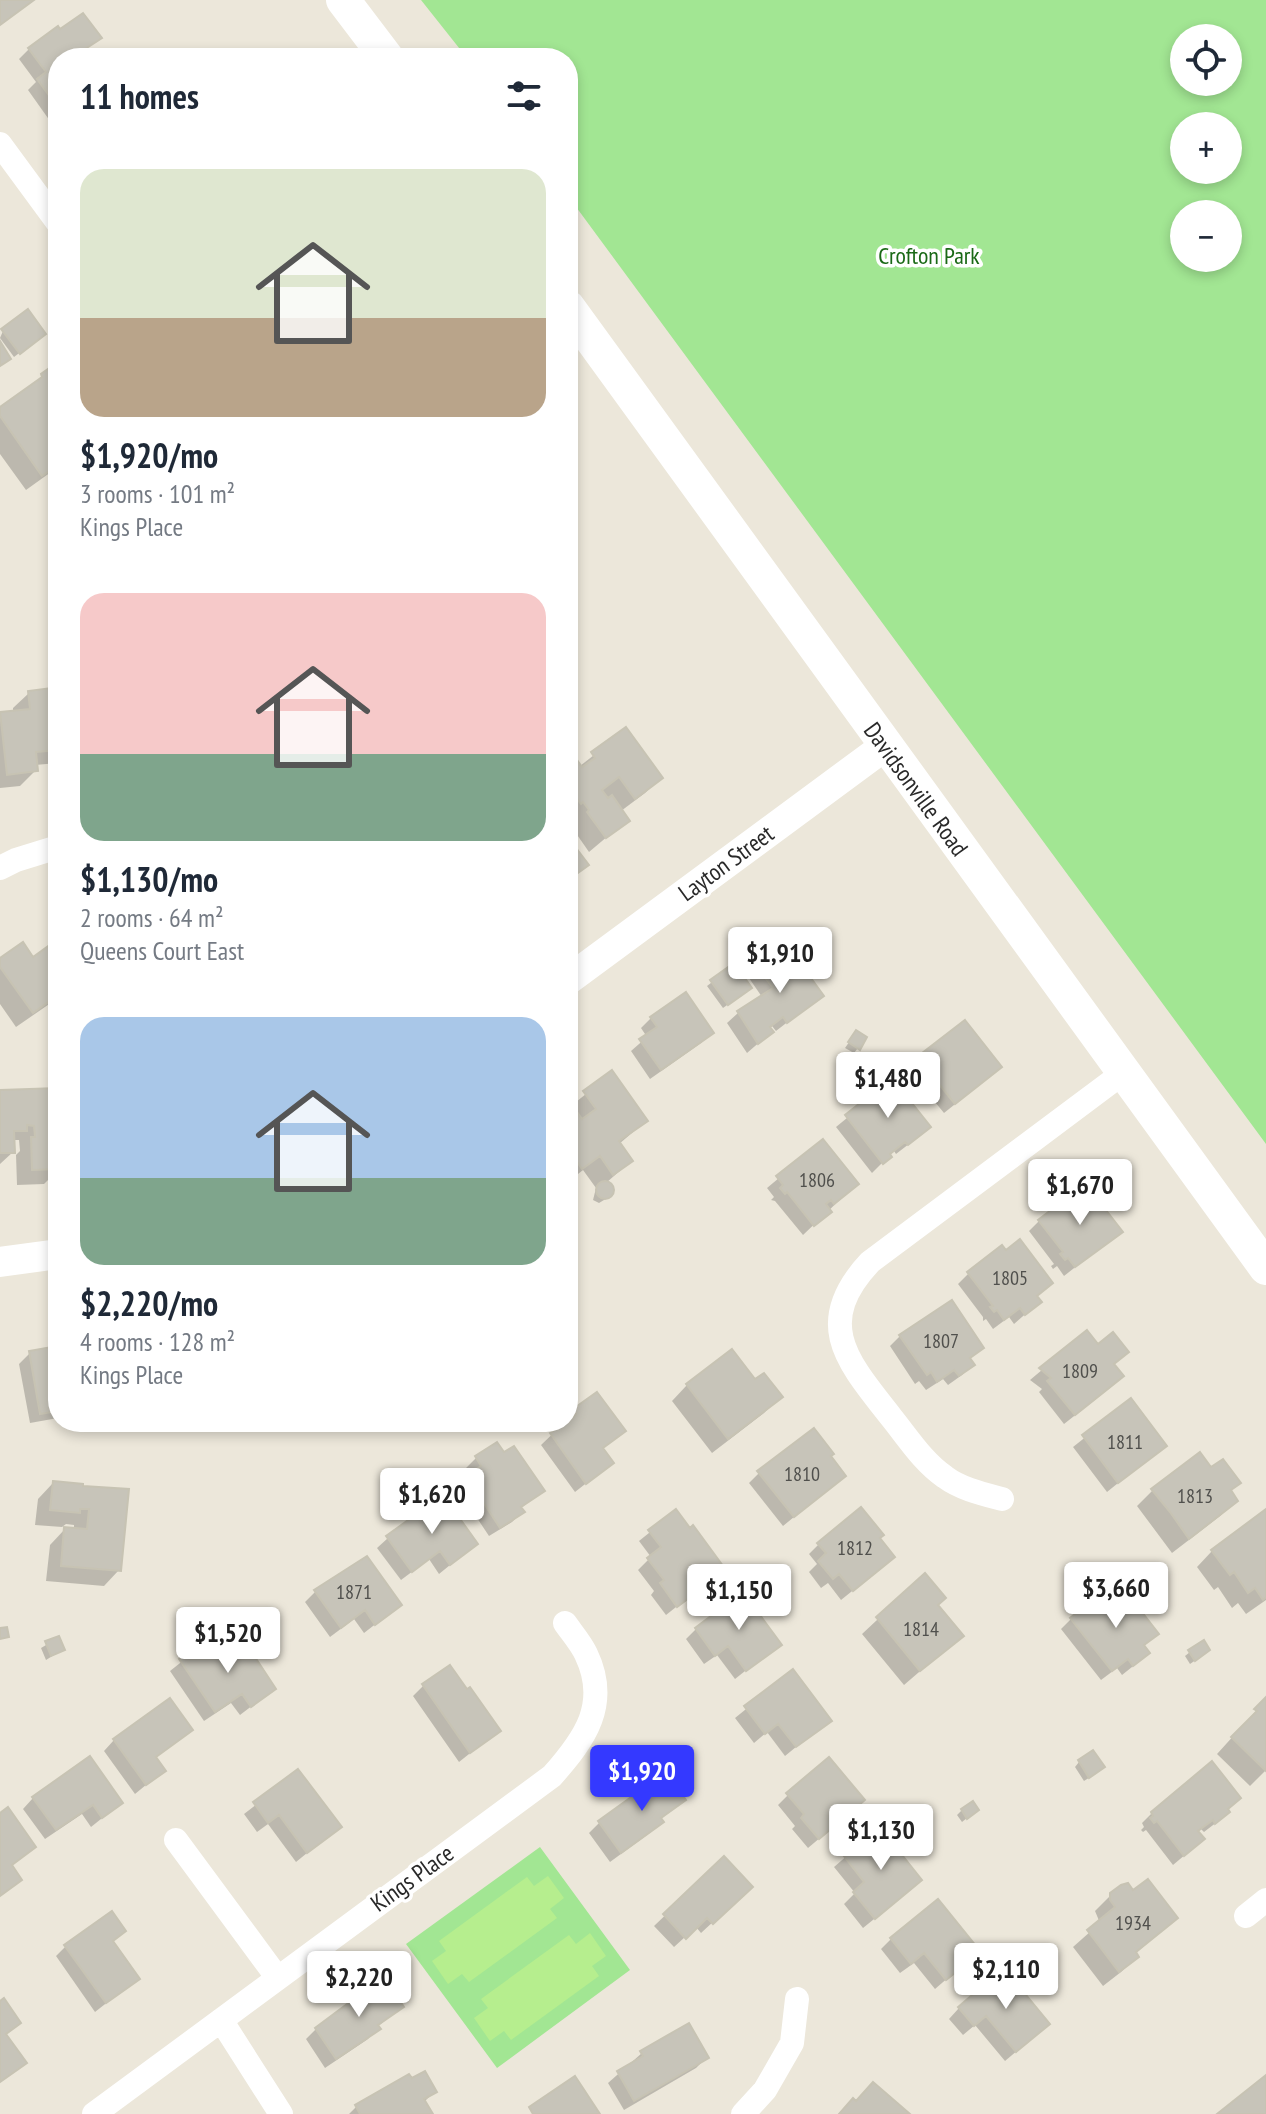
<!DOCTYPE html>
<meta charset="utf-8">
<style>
body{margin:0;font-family:"PT Sans Narrow",sans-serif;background:#f2f2f3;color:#1f2937;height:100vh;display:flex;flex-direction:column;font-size:30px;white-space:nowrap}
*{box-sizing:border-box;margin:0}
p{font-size:26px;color:#747a83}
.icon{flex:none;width:44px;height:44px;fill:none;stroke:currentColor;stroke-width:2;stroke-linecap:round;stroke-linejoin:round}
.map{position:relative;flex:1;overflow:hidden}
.side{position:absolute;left:48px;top:48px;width:530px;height:1384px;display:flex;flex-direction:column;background:#fff;border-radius:32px;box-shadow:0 4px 12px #0003}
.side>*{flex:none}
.tools{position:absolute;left:1170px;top:24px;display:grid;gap:16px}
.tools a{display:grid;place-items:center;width:72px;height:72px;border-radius:50%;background:#fff;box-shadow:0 4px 12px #0003;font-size:40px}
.price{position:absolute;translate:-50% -68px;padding:0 18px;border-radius:8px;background:#fff;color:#222;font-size:26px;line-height:52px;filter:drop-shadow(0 2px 4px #0008)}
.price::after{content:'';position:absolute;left:50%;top:48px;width:24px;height:18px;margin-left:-12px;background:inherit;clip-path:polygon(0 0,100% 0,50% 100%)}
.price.on{background:#3439ff;color:#fff}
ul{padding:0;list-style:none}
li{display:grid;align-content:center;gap:16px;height:424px;padding:0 32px}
li span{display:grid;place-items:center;height:248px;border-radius:24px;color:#555}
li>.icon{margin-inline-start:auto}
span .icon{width:144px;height:144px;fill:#fffc;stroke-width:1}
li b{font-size:34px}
h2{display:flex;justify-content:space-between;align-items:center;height:96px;padding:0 32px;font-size:34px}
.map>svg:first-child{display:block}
</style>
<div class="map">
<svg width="1266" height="2114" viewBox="0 0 1266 2114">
<rect width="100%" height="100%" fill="#ece7da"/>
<path fill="#a2e693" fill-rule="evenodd" d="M421,0h845v1144l-698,-948v-138h-101zM1184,38h44v44h-44zM1184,126h44v44h-44zM1184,214h44v44h-44z
M540,1847l90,123 -133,98 -91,-124z"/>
<path fill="#b6ee8e" d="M548,1876l16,22 -14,11 7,9 -88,64 -7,-8 -14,10 -16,-23 14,-10 -7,-10 88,-64 7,9z
M590,1933l16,23 -14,10 7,10 -88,64 -7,-9 -14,10 -16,-23 14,-10 -7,-9 88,-64 7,9z"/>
<path fill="#0003" d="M99,38l-21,17 2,3h-22v58l-8,5 -22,-31 8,-8 -17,-23 10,-10z
M3,331l36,7 -25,19 -14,-19z
M58,365v102l-32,23 -26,-36v-45z
M29,693l22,17 7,-1v54l-23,2 1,5 -16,16 -20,2v-73l13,-2v-5z
M626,730l35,48 -16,15 -24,18 6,9 -38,32 -16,-23 2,-3 -7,-8v-47l12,-5z
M58,942v56l-42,29 -16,-23v-43l33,-1z
M733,966l12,26 -22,16 -16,-22z
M759,968l62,28 -45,35 -4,-5 -3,3 2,3 -24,21 -20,-30 11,-10 24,-16 -13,-19z
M651,1018l61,15 -11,10 -51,36 -19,-28 16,-14 -6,-9z
M856,1032l2,16 -4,5 -9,-5z
M919,1059l70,18 -45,36 -36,-44z
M612,1073l34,48 -27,23 12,17 -25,22 3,3v11l-10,6 -6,-3 3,-12 -13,-18 -15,12v-80l3,4z
M892,1081l26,56 -22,17 -2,-3 -22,22 -36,-46z
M0,1092l58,33v45l-14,14 -27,1 -1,-30 4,-4 -1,-11h-5l-1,12 -13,12z
M822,1142l24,52 -43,41 -28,-34 -4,-1 3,-3 -7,-9z
M1039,1221l81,11 -56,44 -7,-10 -4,3 -2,-3 3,-2 -25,-33z
M969,1273l66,24 4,5 -25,22 -5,-7 -16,12 -7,-10 -3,2v-4l-25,-33z
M1086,1333l26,32 -1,22 -47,37 -25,-32 3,-3 -12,-9z
M900,1336l82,11 -14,13 4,5 -10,10 -14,10 -5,-6 -17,11 -7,-9 -4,3 -25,-38z
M58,1348v70l-28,5 -11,-59 11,-11z
M755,1382l25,15 -16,16 -52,40 -40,-52 15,-16z
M1131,1401l33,45 -57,46 -34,-45z
M574,1411l49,20 -21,18 10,14 -37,29 -34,-47 24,-23h3v-5z
M1199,1455l37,46 -16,15 -48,37 -35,-47 15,-15z
M828,1457l16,19 -61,50 -34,-43 10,-10z
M476,1458l66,33 -22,18 2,3 -10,10 -23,14 -32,-48 14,-13 -5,-7z
M53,1483l28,2 38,85 -15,16 -58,-5 4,-36 15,-16 9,1v-5l-8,-1 -4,3 -27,-2 3,-26z
M675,1512l49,57 -58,46 -15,-20 3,-4 -16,-21 13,-13 -12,-16z
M1266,1512v88l-20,14 -8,-11 -6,5 -14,-21 -4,3 -17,-23 15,-16z
M388,1538l88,6 -37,30 -10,-15 -28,21 -24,-32z
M877,1538l5,29 -41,33 -13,-17 -7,5 -12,-16 8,-8 -8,-10 10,-10z
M367,1559l33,46 -36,28 -10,-14 -24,18 -25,-35 10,-10z
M936,1605l25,31 -57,49 -42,-51 30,-28z
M1099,1611l58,23 -14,13 -6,16 -15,12 -5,-7 -16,12 -40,-51 10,-10z
M696,1629l83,15 -44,35 -18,-24 -13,9 -18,-25z
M58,1638l4,12 -16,10 -5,-12z
M204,1644l12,17 58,28 -34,26 -9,-12 -27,18 -34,-50z
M1190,1652l13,3 -13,9 -5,-8z
M792,1672l37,48 -44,36 -18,-24 -13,11 -19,-25z
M423,1686l75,45 -39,31 -46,-66z
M1266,1700v70l-16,16 -33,-32z
M191,1730l-37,29 9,12 -28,23 -31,-43 10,-11z
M1079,1762l19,10 -14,9 -9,-14z
M298,1772l41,55 -43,35 -28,-38 -11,8 -13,-18z
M788,1795l65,15 -45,38 -16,-19 3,-3 -17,-21z
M33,1798l88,5 -30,24 -9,-13 -37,25 -22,-30z
M683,1800l-23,19 1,3 -10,10 -41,30 -21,-29 11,-11z
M962,1810l10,4 -10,8 -5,-7z
M1226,1810l-9,12 -13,10 -3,-3 -4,3 -5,17 -19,16 -27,-35 -3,2 -2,-2 3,-3 -2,-4 10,-10z
M878,1829l32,61 -47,38 -19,-24 11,-11 -21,-26z
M724,1859l16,38 -39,36 -5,-6 -22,20 -20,-21z
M1133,1893l42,25 -40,36 2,3 -16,15 -18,14 -30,-39 27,-24 -5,-12 16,-16z
M891,1939l87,13 -43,37 -21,-26 -14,10 -19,-24z
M111,1942l26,37 -42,33 -39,-56 10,-10z
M1007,1976l30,58 -32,27 -30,-36 -12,10 -14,-16 10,-11z
M402,2007l-25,20 -9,12 -43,29 -19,-29 10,-10z
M642,2053l64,5 -10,10 -72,42 -16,-27z
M434,2092l-10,10 7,12h-82l7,-7z"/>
<path fill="#c7c4b9" stroke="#c7c3b3" stroke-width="2" d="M0,0h34l-34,25z
M83,13l19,25 -23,15 4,5h-25v50l-21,-29 9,-7 -18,-24 30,-22 2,3z
M28,309l18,25 -26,20 -19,-25z
M0,341l11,18 -11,7z
M58,362v103l-16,11 -42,-60v-9l42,-30 -1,-3z
M51,688l2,20 5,-1v43l-22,2 2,19 -31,4 -7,-63 30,-3 -2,-18z
M626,727l37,51 -28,21 -16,-22 -17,13 6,8 4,-3 18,26 -24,17 -19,-26 2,-2 -6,-8 -2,2 -13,-17v-20l9,-7 5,7 13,-9 -4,-6z
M570,840l19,25 -21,15v-39z
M58,939v56l-25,18 -33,-46v-9l23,-16 10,15z
M787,945l37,51 -37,27 -4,-6 -13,10 4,5 -16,12 -21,-33 36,-23 -16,-21z
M734,963l18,25 -24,17 -18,-25z
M686,992l28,41 -53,37 -22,-31 18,-12 -7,-10z
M965,1020l37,47 -47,37 -38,-47z
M856,1030l11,7 -7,13 -12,-8z
M612,1070l36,51 -29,20 14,20 -20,14 -13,-19 -18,13 -14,-20v-50l14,20 14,-10 -13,-18z
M892,1078l39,49 -23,18 -3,-3 -15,12 2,3 -9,7 -38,-49z
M58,1088v81l-26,1 -1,-33h4l-1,-11 -7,-1v6h-13l1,22h-15v-63z
M823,1139l36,45 -25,20 -3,-4 -5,4 6,8 -18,14 -27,-34 -2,2 -5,-6 3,-3 -7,-9z
M596 1190a9 9 0 1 1 18 0a9 9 0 1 1-18 0Z
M1088,1187l35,45 -48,35 -7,-9 -3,2 -5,-6 3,-2 -25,-32 30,-23 3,3z
M1020,1239l33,44 -16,13 5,6 -17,13 -5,-7 -16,12 -7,-10 -3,2 -4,-5 3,-1 -26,-34 35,-27 4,5z
M952,1300l32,48 -14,10 5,7 -16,11 -5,-6 -17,12 -6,-10 -4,3 -28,-40z
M1087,1330l11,14 15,-12 16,20 -15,12 10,12 -49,39 -28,-34 4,-3 -12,-10z
M58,1346v65l-18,3 -11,-63z
M732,1349l23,30 9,-6 19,24 -55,42 -42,-55z
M597,1392l29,39 -23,17 11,15 -28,21 -36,-51 18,-11 8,-8 -3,-5z
M1131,1398l36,48 -49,37 -36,-48z
M814,1428l20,26 -3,2 15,20 -52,41 -37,-46z
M497,1442l7,10 10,-6 31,45 -24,16 4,5 -25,16 -34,-52 15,-10 -6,-10z
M1200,1452l11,15 12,-8 18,24 -10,7 7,11 -49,38 -19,-27 -19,-23z
M53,1481l30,3v2l46,3 -8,82 -60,-5 3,-39 23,2 2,-20h-9v4l-30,-3z
M443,1495l35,49 -28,21 -10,-14 -28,21 -26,-36z
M861,1507l23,28 -4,3 15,19 -42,34 -14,-17 -6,5 -15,-18 8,-8 -9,-10z
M676,1509l14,19 3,-3 33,45 -49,37 -17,-24 4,-3 -17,-22 14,-11 -13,-17z
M1266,1509v88l-3,3 -8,-12 -7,5 -14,-21 -4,3 -19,-25z
M367,1556l35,49 -27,20 -10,-15 -24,18 -27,-38z
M925,1573l21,25 -8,7 26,31 -44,35 -44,-54z
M1124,1589l35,45 -15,11 6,8 -17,13 -5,-7 -16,12 -42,-53 23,-18 6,8z
M743,1592l39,53 -36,26 -18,-25 -13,10 -20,-28z
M7,1627l2,10 -9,2v-11z
M59,1636l6,14 -14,6 -6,-15z
M243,1639l33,50 -25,18 -9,-13 -27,18 -36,-53 26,-18 11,17z
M1204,1640l6,10 -15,11 -7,-11z
M450,1665l17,24 3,-2 31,44 -31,22 -48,-69z
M793,1669l39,52 -36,26 -18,-23 -13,10 -21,-28z
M1266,1697v74l-35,-34 26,-26 -3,-2z
M170,1698l23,32 -37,27 10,14 -20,14 -33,-46z
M1093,1750l12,17 -16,11 -11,-18z
M90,1756l33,47 -21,15 -9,-13 -37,25 -24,-33z
M829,1757l36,43 -46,39 -18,-21 3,-4 -18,-21z
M1212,1761l29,37 -13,11 2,3 -15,12 -2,-4 -15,11 7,8 -21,17 -27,-35 -3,2 -4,-5 3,-2 -2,-4z
M298,1769l44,58 -35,26 -28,-38 -11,8 -15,-21z
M666,1772l20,28 -25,18 3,4 -43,31 -23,-32z
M973,1801l6,9 -12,9 -6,-10z
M8,1807l28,40 -24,18 10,15 -22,16v-83z
M879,1826l43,54 -47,39 -22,-27 11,-10 -21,-27z
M724,1856l29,31 -40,37 -6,-6 -21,21 -23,-25z
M1148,1879l30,39 -42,34 3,5 -20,15 -32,-42 28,-23 -5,-7v-7l11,-8 7,-2 5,7z
M938,1899l43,53 -35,28 -22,-27 -13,11 -21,-26z
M112,1911l14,20 -13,10 27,38 -34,24 -42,-58z
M1000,1971l5,4 3,-2 42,51 -34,28 -30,-36 -12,10 -16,-19z
M386,1980l18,27 -26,18 3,4 -45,30 -21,-31 44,-33z
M4,1998l17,25 -15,11 21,29 -27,19v-81z
M689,2023l20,35 -75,43 -17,-30 26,-15 -3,-5z
M425,2071l12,21 -13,7 9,15h-73l-5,-9 54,-31 3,4z
M1266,2075v39h-49z
M575,2076l25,38h-67l-4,-7z
M873,2082l37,32h-71l14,-16 3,3z"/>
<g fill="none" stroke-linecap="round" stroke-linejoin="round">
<path stroke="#fff" stroke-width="24" d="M0,144l58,79
M0,868l16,-8 42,-13
M1002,1499c-19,-5 -41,-10 -57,-22 -22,-15 -37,-39 -54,-60 -43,-55 -79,-93 -21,-155l253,-189
M176,1840l101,137
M1246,1916l20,-16
M221,2020l60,94
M94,2114l458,-338c33,-37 58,-72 34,-122 -5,-11 -14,-21 -21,-31
M743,2114l22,-24 27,-47 5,-44"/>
<path stroke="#fff" stroke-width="30" d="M568,980l317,-234
M0,1262l58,-8"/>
<path stroke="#fff" stroke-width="34" d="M343,0l44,58
M568,307l698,961"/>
</g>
<g text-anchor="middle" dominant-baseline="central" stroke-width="7" stroke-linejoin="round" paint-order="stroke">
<g font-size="20" fill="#50504d">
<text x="817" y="1180">1806</text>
<text x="1010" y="1278">1805</text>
<text x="941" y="1341">1807</text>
<text x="1080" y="1371">1809</text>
<text x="1125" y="1442">1811</text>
<text x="802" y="1474">1810</text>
<text x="1195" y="1496">1813</text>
<text x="855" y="1548">1812</text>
<text x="354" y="1592">1871</text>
<text x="921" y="1629">1814</text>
<text x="1133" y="1923">1934</text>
</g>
<g font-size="24" fill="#1a6916" stroke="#fff">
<text x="929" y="255">Crofton Park</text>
</g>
<g font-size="24" fill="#292929" stroke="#fff">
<text transform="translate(916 789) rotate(54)">Davidsonville Road</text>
<text transform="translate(726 863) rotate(-36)">Layton Street</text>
<text transform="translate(412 1878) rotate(-36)">Kings Place</text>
</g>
</g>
</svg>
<div class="tools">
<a><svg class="icon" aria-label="locate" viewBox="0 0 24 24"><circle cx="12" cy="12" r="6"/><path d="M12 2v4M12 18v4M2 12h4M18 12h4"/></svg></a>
<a>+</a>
<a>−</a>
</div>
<b class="price" style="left:780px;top:995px">$1,910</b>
<b class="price" style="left:888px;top:1120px">$1,480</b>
<b class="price" style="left:1080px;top:1227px">$1,670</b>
<b class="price" style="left:432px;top:1536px">$1,620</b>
<b class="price" style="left:1116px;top:1630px">$3,660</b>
<b class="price" style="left:739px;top:1632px">$1,150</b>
<b class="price" style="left:228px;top:1675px">$1,520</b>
<b class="price on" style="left:642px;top:1813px">$1,920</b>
<b class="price" style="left:881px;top:1872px">$1,130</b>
<b class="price" style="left:1006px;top:2011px">$2,110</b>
<b class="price" style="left:359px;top:2019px">$2,220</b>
<section class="side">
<h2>11 homes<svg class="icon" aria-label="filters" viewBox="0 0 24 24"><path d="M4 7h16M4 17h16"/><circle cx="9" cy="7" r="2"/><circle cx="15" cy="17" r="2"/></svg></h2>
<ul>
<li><span style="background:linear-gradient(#dfe7d0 60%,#b9a48a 0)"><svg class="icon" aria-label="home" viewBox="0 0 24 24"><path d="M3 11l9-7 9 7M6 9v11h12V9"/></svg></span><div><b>$1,920/mo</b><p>3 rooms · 101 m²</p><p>Kings Place</p></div></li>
<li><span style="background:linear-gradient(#f6c9c9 65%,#7fa58c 0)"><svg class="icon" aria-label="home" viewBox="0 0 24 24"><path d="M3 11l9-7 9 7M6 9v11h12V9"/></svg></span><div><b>$1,130/mo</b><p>2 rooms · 64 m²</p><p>Queens Court East</p></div></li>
<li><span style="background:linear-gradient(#a9c7e8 65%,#7fa58c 0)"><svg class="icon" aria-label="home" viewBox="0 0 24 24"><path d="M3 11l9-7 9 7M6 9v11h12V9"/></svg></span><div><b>$2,220/mo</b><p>4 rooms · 128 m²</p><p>Kings Place</p></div></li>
</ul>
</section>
</div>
